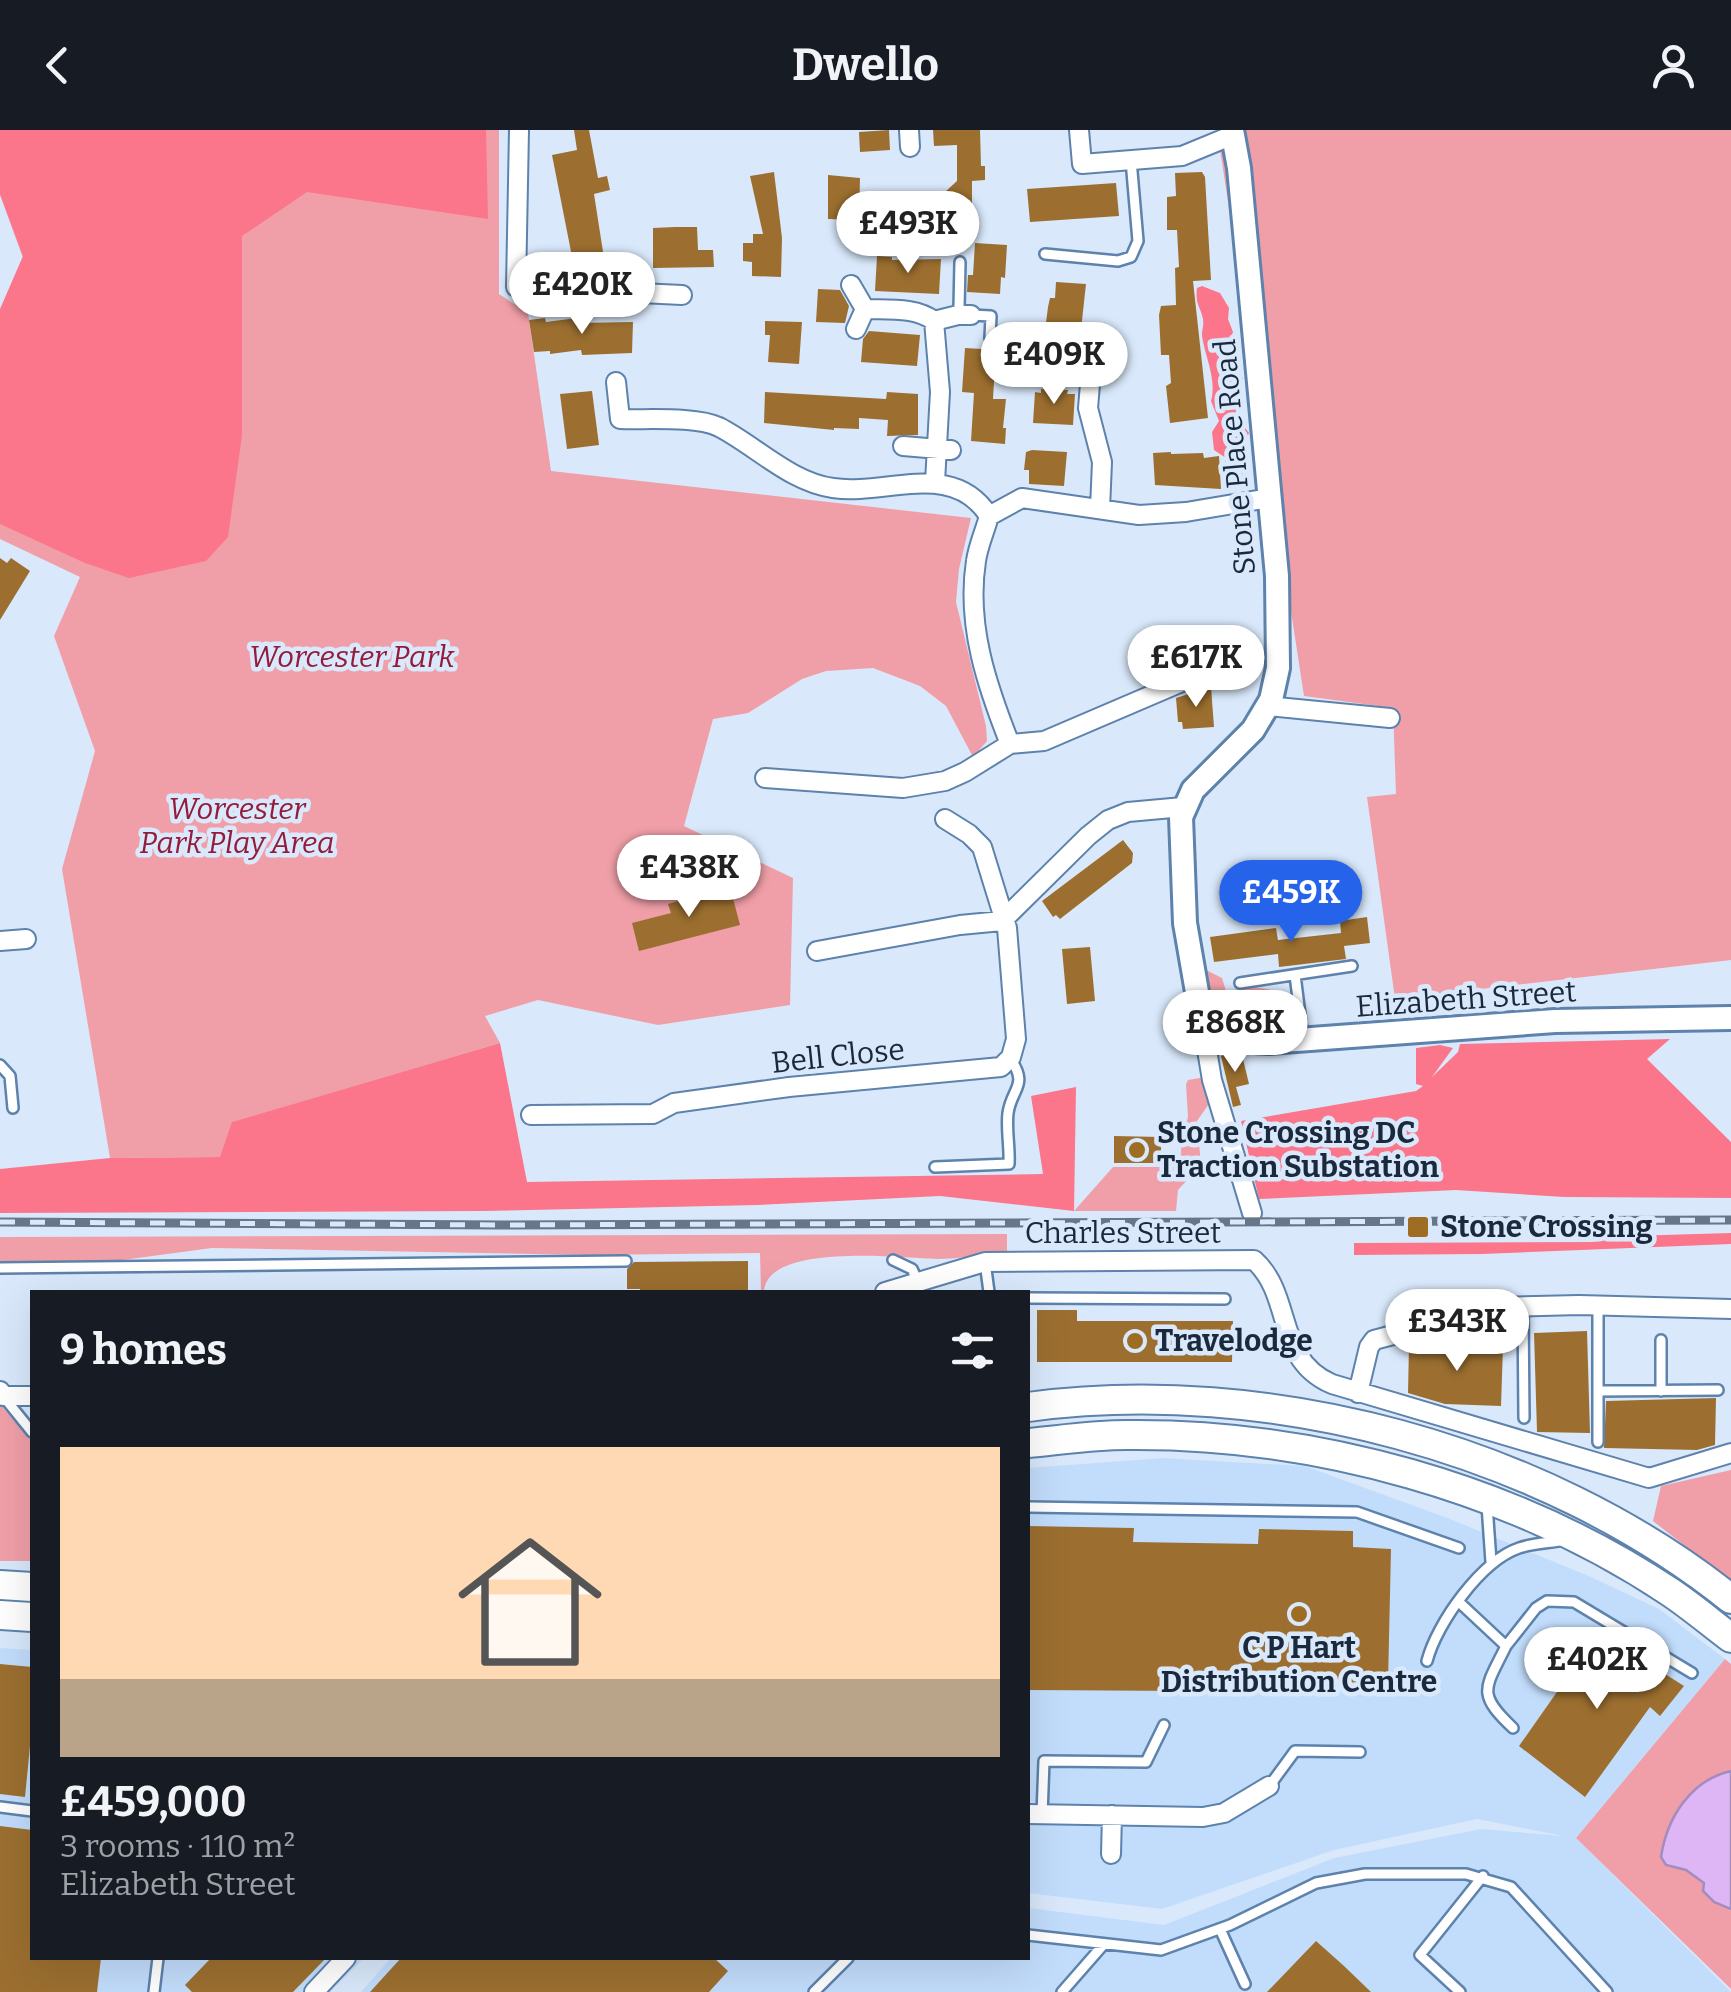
<!DOCTYPE html>
<meta charset="utf-8">
<style>
body{margin:0;font-family:Bitter,serif;background:#20242c;color:#f1f3f6;height:100vh;display:flex;flex-direction:column;font-size:38px;white-space:nowrap}
*{box-sizing:border-box;margin:0}
p{font-size:32px;color:#9ea1a6}
.icon{flex:none;width:55px;height:55px;fill:none;stroke:currentColor;stroke-width:2;stroke-linecap:round;stroke-linejoin:round}
.map{position:relative;flex:1;overflow:hidden}
.panel{position:absolute;left:30px;top:1160px;width:1000px;height:670px;display:flex;flex-direction:column;background:#171b24;border-radius:0px;box-shadow:0 10px 40px #0002}
.panel>*{flex:none}
.price{position:absolute;translate:-50% -85px;padding:0 22px;border-radius:35px;background:#fff;color:#222;font-size:32px;line-height:65px;filter:drop-shadow(0 2px 5px #0008)}
.price::after{content:'';position:absolute;left:50%;top:60px;width:30px;height:22px;margin-left:-15px;background:inherit;clip-path:polygon(0 0,100% 0,50% 100%)}
.price.active{background:#2563eb;color:#fff}
ul{padding:0;list-style:none}
li{display:grid;align-content:center;gap:20px;height:530px;padding:0 30px}
li span{display:grid;place-items:center;height:310px;border-radius:0px;color:#555}
li>.icon{margin-inline-start:auto}
span .icon{width:180px;height:180px;fill:#fffc;stroke-width:1}
li b{font-size:42px}
h2{display:flex;justify-content:space-between;align-items:center;height:120px;padding:0 30px;font-size:42px}
header{display:flex;justify-content:space-between;align-items:center;height:130px;padding:0 30px;background:#171b24;font-size:45px;font-weight:700}
.map>svg:first-child{display:block}
</style>
<header><svg class="icon" aria-label="back" viewBox="0 0 24 24"><path d="M15 5l-7 7 7 7"/></svg>Dwello<svg class="icon" aria-label="person" viewBox="0 0 24 24"><circle cx="12" cy="8" r="4"/><path d="M4 21q1-7 8-7t8 7"/></svg></header>
<div class="map">
<svg width="1731" height="1862" viewBox="0 0 1731 1862">
<rect width="100%" height="100%" fill="#d9e9fb"/>
<path fill="#c2ddfc" d="M1163,1328l142,8 145,53 141,58 68,32 66,50 -149,179 155,154h-1370l30,-34h637v-50l136,17 170,-67 147,-29 82,7 -86,-17 -143,31 -172,59 -134,-16v-425z
M0,1518l32,2v308h332l-34,34h-330z"/>
<path fill="#f09fa8" d="M0,0h499v164l29,19 23,158 420,47 -12,51 -3,33 30,124 1,15 -14,16 -27,-51 -26,-20 -47,-18 -47,3 -24,8 -54,34 -35,6 -29,107 109,52 -3,127 -132,20 -120,-25 -53,16 15,27 -267,79 -12,35 -111,1 -48,-289 33,-118 -41,-115 26,-59 -80,-38v-228l23,-53 -23,-63z
M1217,0h514v830l-336,39 -28,-202 29,-3 -3,-86 -89,-12z
M1204,839l18,9 4,13c24,-3 42,-9 61,10l-1,22c-16,17 -60,6 -71,-15 -6,-11 -8,-27 -11,-39z
M1205,947l6,24 -14,20 4,44 -23,25 -2,21h-102l39,-44h67l2,-31 6,-19 -2,-33 2,-4z
M1007,1104v18c-23,2 -47,7 -70,7 -35,-1 -171,-17 -173,33h-3l-1,-39 -170,2 -378,-7 -149,20 -63,3v-34z
M0,1274l32,38v119h-32z
M1731,1340v112l-78,-61 8,-35z
M1725,1529l6,5v325l-155,-151z"/>
<path fill="#fb768a" d="M0,0h486l2,89 -181,-27 -65,44v199l-14,102 -22,24 -77,17 -44,-15 -85,-39v-215l23,-53 -23,-62z
M1202,156l18,7 9,15 -1,11 5,13 -7,18 13,14v9l4,5 -3,22 -6,2 3,1 -3,21h8l7,9 -9,19c7,11 9,19 1,30l-8,-4 -1,-7h-8l2,-13 -12,-8 -2,-18 7,-11 -8,-20c6,-22 -6,-44 -9,-65 0,-8 2,-9 1,-17 -3,-14 -8,-14 -6,-31z
M1670,909l-23,20 84,83v56l-167,-1 -108,-7 -197,9 -18,-78 175,-30 7,-5 -7,-2v-36l24,-3 13,3 -21,29 26,-25 2,-8z
M500,913l27,139 516,-8 -12,-78 45,-9 -2,124 -134,-15 -182,9 -276,6 -482,2v-44l110,-11 110,-1 12,-35z
M1731,1103v11l-249,10 -128,1v-12l239,-1 36,-6z"/>
<path fill="#deb6f6" stroke="#a38cbe" stroke-width="2.5" d="M1731,1641v138l-17,-7 -11,-11 1,-8 -18,-13 -20,-5 -5,-8c6,-40 30,-77 70,-86z"/>
<path fill="#9c6f30" d="M574,0h15l9,48 9,-2 3,14 -16,4 12,77 -30,6 -24,-122 25,-5z
M889,0l1,20 -30,2 -1,-20z
M933,0h47l1,36h4v14l-13,1v37h-19l1,-11h-20l1,-15h10l12,-11v-36l-23,1z
M774,42l8,66 -1,39 -29,-1v-14l-9,-1v-18h10v-9h10l-13,-58z
M1202,42l3,5 6,103 -18,1 15,137 -38,5 -4,-37 5,-3 -2,-28h-8l-2,-40 2,-9 15,-1 -1,-37 4,-1 -2,-37h-10v-33l9,-1 -1,-23z
M828,45l32,3 -1,42 -31,-1z
M1116,53l3,33 -89,6 -3,-33z
M675,97h22l1,23h15l1,17 -61,1v-40z
M975,113l32,2 -2,33 -4,-1 -1,17 -33,-2 1,-17h5z
M877,126l15,1v3l49,-1 -2,35 -64,-3z
M1056,152l30,2 -7,64 -36,-2 5,-39 2,-9h5z
M818,159l22,1 9,16 -4,17 -29,-1z
M545,188l1,4 31,-4 1,5 55,-1 -1,31 -50,2 -1,-5 -31,4v-3l-16,1 -5,-32z
M765,191l37,1 -3,42 -31,-2 2,-27h-5z
M869,201l51,4 -3,31 -56,-4 2,-23z
M965,218l34,2 -1,15h-3l-2,34h13l-3,29h3l-1,16 -34,-3 3,-48 -12,-1z
M1041,259l27,1 -1,4h8l-2,31 -40,-2 2,-31 6,1z
M592,261l7,54 -32,4 -7,-55z
M765,262l121,7 1,-7 31,2v41l-31,1 1,-16 -29,-2v11l-25,-1v2l-70,-7z
M1032,320l35,2 -3,34 -35,-2v-14h-5l2,-18z
M1171,322v2l32,-1 1,5 15,-2 2,33 -66,-4 -2,-32z
M0,428l7,5 4,-5 19,13 -30,49z
M1211,557l3,40 -31,2 -1,-7h-4l-2,-24z
M1123,710l10,13 -1,10 -72,56 -4,-4 -3,2 -11,-16z
M730,757l10,38 -101,26 -7,-28 39,-10 -3,-9z
M1367,787l3,26 -26,3 2,13 -67,8 -1,-13 -64,8 -4,-25 66,-9 2,12 63,-7 -1,-12z
M1090,817l5,54 -28,3 -5,-55z
M1228,924l14,1 7,29 -13,3 5,18 -8,2 -12,-51z
M1114,1006l47,1v26h-47z
M748,1131v31h-108v-3h-13v-20l7,-7z
M1037,1180h40v11h156l-1,41h-195z
M1587,1201l3,102 -53,-1 -3,-99z
M1409,1215l94,2 -2,59 -56,-2 -37,-11z
M1716,1268l-1,47 -18,5 -93,-2 2,-47z
M1028,1396l106,2 -1,14 125,2 1,-15 94,2v16l38,2 -3,134 -202,-4v12l-158,-1z
M1599,1502l85,54 -24,30 -10,-9 -65,90 -66,-51z
M0,1534l32,3v59l-7,71 -25,-3z
M0,1696l32,4v128h69l-4,34h-97z
M1316,1811l28,25 27,26h-104z
M211,1828h115l-33,34h-101l-7,-7z
M401,1828h313l14,13 -19,21h-339z"/>
<g fill="none" stroke-linecap="round" stroke-linejoin="round">
<g stroke="#5d82ac" stroke-width="14">
<path id="service" d="M1045,124l73,7 13,-4 7,-16 -7,-81
M959,178l1,-46
M971,185l20,1 -1,22
M1295,845l8,63
M1240,853l112,-17
M0,935l10,11 3,32
M935,1037l74,-3c1,-17 -3,-34 -1,-51 4,-26 21,-27 2,-55
M893,1130l19,9 6,13
M985,1132l4,30
M0,1138l626,-7
M1028,1168l197,1
M1598,1175v137
M1523,1176l1,112
M1661,1210v51
M1598,1261l120,-1
M3,1266l29,36
M1487,1375l4,57
M1028,1377l329,5 102,36
M1460,1473l46,43 30,-38 11,-7 27,1 118,71
M1506,1516c-21,43 -30,47 7,82
M1427,1531c10,-38 54,-100 92,-113 14,-5 31,-5 46,-8
M1270,1655l25,-34 65,1
M0,1677l32,4
M1042,1685l2,-54 102,1 18,-37
M1220,1799l25,55
M1028,1805l133,15 69,-25 86,-42 49,-9h101l45,13 96,105
M154,1862l4,-34
M814,1862l34,-34
M1062,1862l42,-48
M1460,1862l-40,-37 63,-79"/>
</g>
<g stroke="#5d82ac" stroke-width="22">
<path id="minor" d="M519,0l-3,157 166,8
M909,0l1,17
M1079,0l3,34 100,-8 51,-21
M851,155l14,24
M934,191l6,71 -5,90
M856,199l9,-20c23,1 51,-2 69,12l24,-6h13
M1094,206l-6,72 14,54 -2,47
M616,252l4,37c27,1 76,-3 99,8 37,19 71,55 114,61 53,8 120,-29 156,28
M903,316l48,4
M1267,576l123,12
M1010,614c-23,-58 -44,-119 -34,-183 2,-15 9,-30 13,-45l33,-18 117,17 47,-3 83,-14
M765,648l138,10 42,-7 20,-9 45,-28 34,-3 152,-65 29,-3
M0,811l26,-2
M817,821l143,-26 42,-4 86,-85 20,-16 20,-8 55,-5
M1205,908l7,42 40,133
M531,985l122,-1 21,-11 115,-16 212,-20 10,-10 5,-18 -9,-111 -25,-81 -13,-13 -24,-15
M885,1162l100,-30 269,-2c40,36 20,99 78,124l317,94 82,-25
M0,1261l3,5h29
M1358,1263l11,-46 5,-7 125,-33 80,-2 152,4
M1028,1684l175,3 21,-4 45,-27
M1111,1724l1,-39
M314,1862l32,-34"/>
</g>
<g stroke="#5d82ac" stroke-width="28">
<path id="tertiary" d="M1232,0l7,38 38,408 1,92 -7,32 -18,30 -60,60 -12,27 4,106 20,115 64,4 286,-21 176,-3"/>
</g>
<g stroke="#5d82ac" stroke-width="32">
<path id="primary" d="M1028,1277c239,-32 514,41 703,192
M1028,1313c32,-3 66,-8 99,-8 187,-2 387,53 543,157 21,14 41,31 61,46
M0,1455l32,2
M0,1485l32,2"/>
</g>
<use href="#service" stroke="#fff" stroke-width="9"/>
<use href="#minor" stroke="#fff" stroke-width="18"/>
<use href="#tertiary" stroke="#fff" stroke-width="22"/>
<use href="#primary" stroke="#fff" stroke-width="28"/>
<g stroke="#677688" stroke-width="9">
<path id="rail" d="M0,1092l503,3 1228,-5"/>
</g>
<use href="#rail" stroke="#d9e9fb" stroke-width="5" stroke-dasharray="15" stroke-linecap="butt"/>
</g>
<g fill="#9e6c22" stroke="#d9e9fb" stroke-width="4">
<circle cx="1137" cy="1020" r="10"/>
<rect x="1406" y="1085" width="24" height="24" rx="5"/>
<circle cx="1135" cy="1211" r="10"/>
<circle cx="1299" cy="1484" r="10"/>
</g>
<g text-anchor="middle" dominant-baseline="central" stroke-width="9" stroke-linejoin="round" paint-order="stroke">
<g font-size="30" fill="#1a293b" stroke="#d9e9fb">
<text transform="translate(1235 327) rotate(-95)">Stone Place Road</text>
<text transform="translate(1466 869) rotate(-4)">Elizabeth Street</text>
<text transform="translate(838 926) rotate(-6)">Bell Close</text>
<text x="1123" y="1103">Charles Street</text>
</g>
<g font-size="30" font-style="italic" fill="#941c3a" stroke="#d9e9fb">
<text x="352" y="527">Worcester Park</text>
<text x="237" y="679">Worcester<tspan x="237" dy="34">Park Play Area</tspan></text>
</g>
<g font-size="30" font-weight="bold" fill="#1a293b" stroke="#d9e9fb" text-anchor="start">
<text x="1157" y="1003">Stone Crossing DC<tspan x="1157" dy="34">Traction Substation</tspan></text>
<text x="1440" y="1097">Stone Crossing</text>
<text x="1155" y="1211">Travelodge</text>
<text x="1299" y="1518" text-anchor="middle">C P Hart<tspan x="1299" dy="34">Distribution Centre</tspan></text>
</g>
</g>
</svg>
<b class="price" style="left:908px;top:146px">£493K</b>
<b class="price" style="left:582px;top:207px">£420K</b>
<b class="price" style="left:1054px;top:277px">£409K</b>
<b class="price" style="left:1196px;top:580px">£617K</b>
<b class="price" style="left:689px;top:790px">£438K</b>
<b class="price active" style="left:1291px;top:815px">£459K</b>
<b class="price" style="left:1235px;top:945px">£868K</b>
<b class="price" style="left:1457px;top:1244px">£343K</b>
<b class="price" style="left:1597px;top:1582px">£402K</b>
<section class="panel">
<h2>9 homes<svg class="icon" aria-label="filters" viewBox="0 0 24 24"><path d="M4 7h16M4 17h16"/><circle cx="9" cy="7" r="2"/><circle cx="15" cy="17" r="2"/></svg></h2>
<ul>
<li><span style="background:linear-gradient(#ffd9b3 75%,#b9a48a 0)"><svg class="icon" aria-label="home" viewBox="0 0 24 24"><path d="M3 11l9-7 9 7M6 9v11h12V9"/></svg></span><div><b>£459,000</b><p>3 rooms · 110 m²</p><p>Elizabeth Street</p></div></li>
</ul>
</section>
</div>
